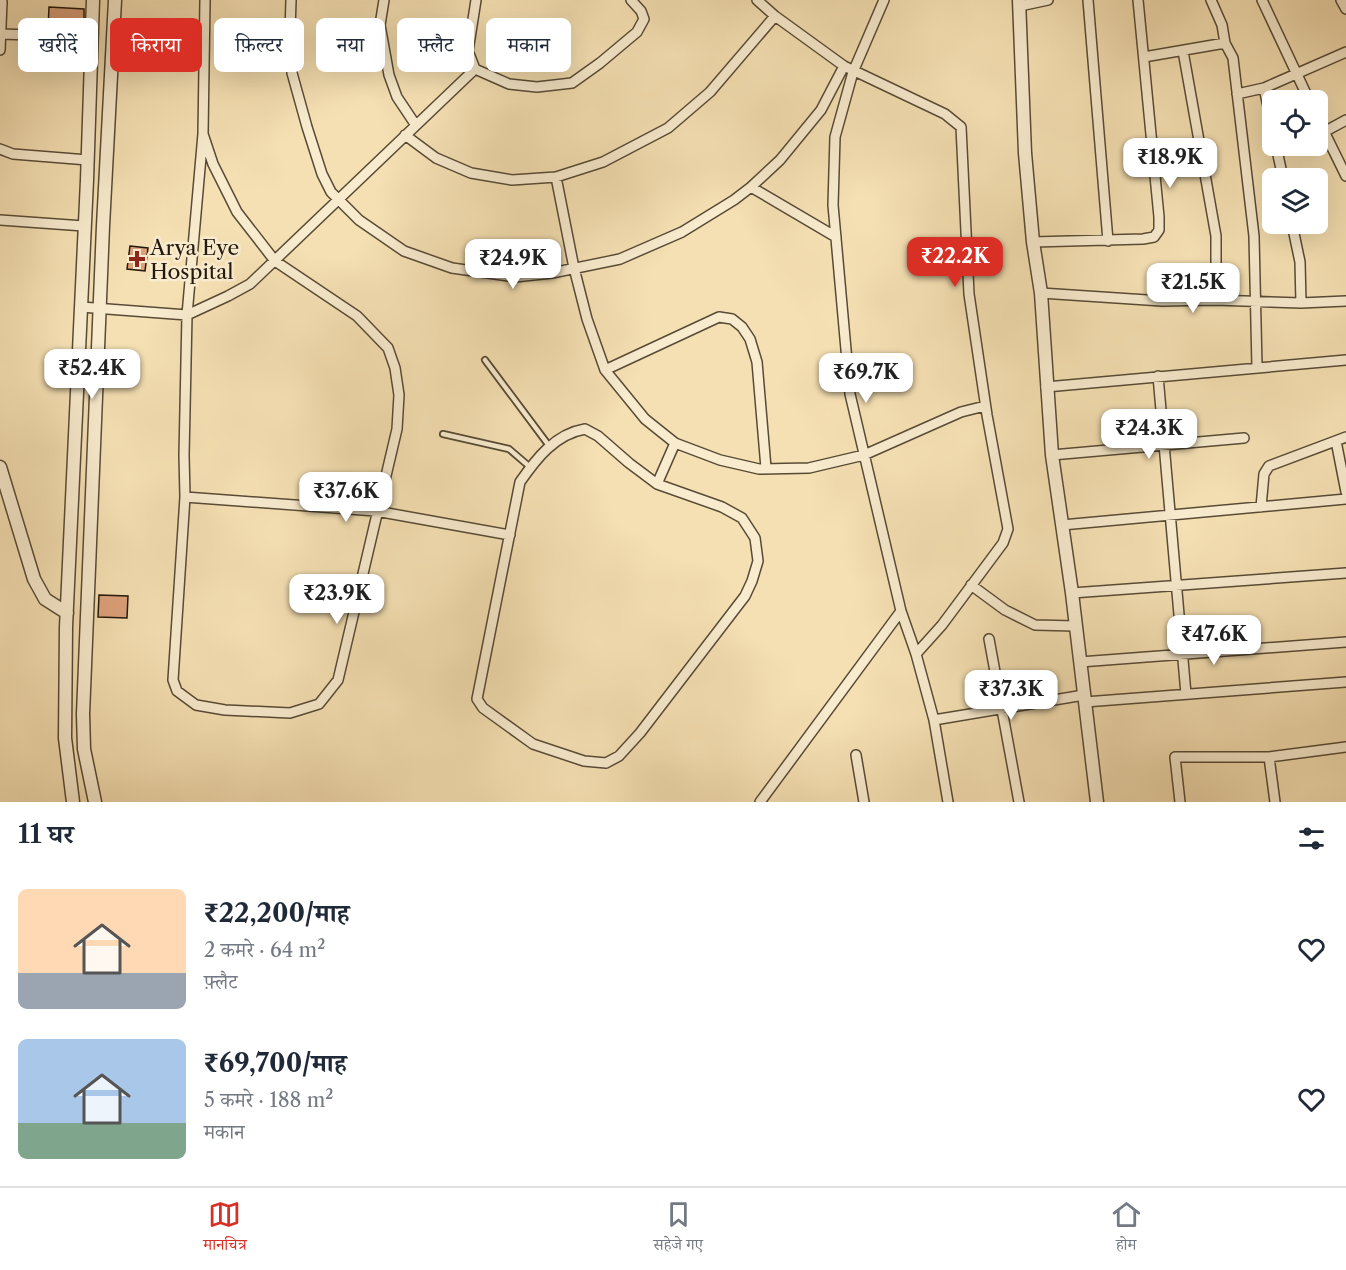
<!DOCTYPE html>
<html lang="hi">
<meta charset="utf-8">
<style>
body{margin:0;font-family:"Libre Caslon Text","Noto Serif Devanagari",serif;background:#f6f6f7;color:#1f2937;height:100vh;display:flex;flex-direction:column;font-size:22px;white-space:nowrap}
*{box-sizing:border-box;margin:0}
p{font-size:20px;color:#747a83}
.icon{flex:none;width:33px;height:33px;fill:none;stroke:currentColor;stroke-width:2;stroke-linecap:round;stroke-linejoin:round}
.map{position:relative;height:802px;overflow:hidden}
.sheet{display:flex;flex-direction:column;background:#fff;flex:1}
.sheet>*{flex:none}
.banner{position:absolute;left:18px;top:18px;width:600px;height:54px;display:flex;gap:12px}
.buttons{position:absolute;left:1262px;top:90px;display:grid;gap:12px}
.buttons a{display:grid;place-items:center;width:66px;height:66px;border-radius:9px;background:#fff;box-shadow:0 6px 24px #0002;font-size:30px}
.price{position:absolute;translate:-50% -51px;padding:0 14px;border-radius:12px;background:#fff;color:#222;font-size:20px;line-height:39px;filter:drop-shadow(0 2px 3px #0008)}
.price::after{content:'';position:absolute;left:50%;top:36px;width:18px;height:14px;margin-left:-9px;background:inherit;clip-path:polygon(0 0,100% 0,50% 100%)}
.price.active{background:#d93025;color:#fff}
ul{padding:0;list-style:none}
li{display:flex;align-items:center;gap:18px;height:150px;padding:0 18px}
li span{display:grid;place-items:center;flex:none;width:168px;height:120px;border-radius:9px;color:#555}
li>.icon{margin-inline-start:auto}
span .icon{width:72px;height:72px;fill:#fffc;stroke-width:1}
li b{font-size:26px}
h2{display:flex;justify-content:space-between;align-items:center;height:72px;padding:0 18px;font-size:26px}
.pill{padding:0 21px;border-radius:9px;background:#fff;box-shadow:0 6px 24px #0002;font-size:21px;line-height:54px}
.pill.active{background:#d93025;color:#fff}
.tab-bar{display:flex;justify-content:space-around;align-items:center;height:84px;border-top:2px solid #e0e1e3;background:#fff;font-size:16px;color:#747a83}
.tab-bar a{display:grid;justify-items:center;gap:3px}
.tab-bar .active{color:#d93025}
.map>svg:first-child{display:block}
</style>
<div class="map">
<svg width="1346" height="802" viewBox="0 0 1346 802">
<rect width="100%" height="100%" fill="#f5e0b3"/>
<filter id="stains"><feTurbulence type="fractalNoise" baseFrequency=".00333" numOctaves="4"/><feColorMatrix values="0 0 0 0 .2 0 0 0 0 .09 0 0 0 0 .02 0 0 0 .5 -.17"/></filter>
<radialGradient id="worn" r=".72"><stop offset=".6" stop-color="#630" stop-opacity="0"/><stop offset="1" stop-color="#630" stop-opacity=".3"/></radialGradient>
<path fill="#dda27c" stroke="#24190d" stroke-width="1.5" d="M49,7l35,2v21l-36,-1z
M130,246l18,2 -3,23 -18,-2z
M99,595l29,1 -1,22 -29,-1z"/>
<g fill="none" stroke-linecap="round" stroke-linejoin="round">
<g stroke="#584b36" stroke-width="8">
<path id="service" d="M485,360l65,87
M443,434l66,15 21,18"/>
</g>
<g stroke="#584b36" stroke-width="12">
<path id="minor" d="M291,0l-1,31 2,42 15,54 15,47 9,18 28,28 45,31 48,17 63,9 37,-4 68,-14 62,-27 52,-32 17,-13 29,-27 41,-50 23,-44
M384,0l-4,25 9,50 8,22 18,27
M476,0l-8,51 7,18 34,15 28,3 35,-4 28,-20 37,-31 7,-13 -3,-8 -10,-11
M757,0l18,16 69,50 101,48 16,13 8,167 18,121 21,114 -5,14 -61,82 -26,29
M884,0l-31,72 -18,65 -2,68 17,189 51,217 15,43 18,66 14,82
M1088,0l20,241
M1211,0l11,25 3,18 8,15 21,178 3,131
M1262,0l47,100
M1341,0l5,9
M1020,6l28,-6
M1,34l90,3
M0,50l2,-48
M1183,51l33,185v64
M1144,57l81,-14
M1264,88l8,37
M1237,94l27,-6 82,-36
M1317,117l29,59
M1324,132l22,-12
M203,134l10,30 24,48 38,49 82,55 31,32 7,20 4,27 -2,34 -59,251 -19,24 -29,9 -65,-3 -29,-5 -19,-14 -4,-11 12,-183 -1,-42 3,-140 16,-181 2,-134
M405,135l31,23 35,15 41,7 44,-3 47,-15 65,-34 42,-36 65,-76
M1276,146l7,32
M0,149l13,5 75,6
M556,177l18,91 13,51 18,51 40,49 30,24 45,17 39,9 50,-1 55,-13 97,-43 24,-6
M751,187l85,50
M0,220l84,6
M1292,224l8,38 1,41
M1033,242l110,-3 11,-2 5,-7v-13l-21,-217
M1041,293l121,8 54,-1 85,3 45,-2
M81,307l106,8 41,-19 22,-12 225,-215
M605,370l114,-53 13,2 10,8 8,12 7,23 9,106
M1158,376l28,318
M1046,387l300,-27
M585,429l13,7 31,27 28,21 65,23 20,11 13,20 3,23 -6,20 -7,15 -105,137 -21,23 -13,7 -22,-2 -51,-17 -50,-36 -6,-9 43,-217c16,-23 35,-48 65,-53z
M1336,441l10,51
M1052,455l192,-17
M657,484l18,-41
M185,497l191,14 134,24
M1261,507l3,-33 5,-8 77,-29
M1062,525l284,-26
M971,585l34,25 30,15 40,1
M1072,593l274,-20
M989,639l30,163
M1080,662l266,-20
M1085,702l261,-20
M934,720l150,-25
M856,755l8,47
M1269,757l6,45
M760,802l141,-191
M1180,802l-5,-45h94l77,-10"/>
</g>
<g stroke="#584b36" stroke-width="15">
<path id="tertiary" d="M1019,0l6,153 8,89 8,51 11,162 20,138 25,209
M0,467l34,112 11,20 22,14
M73,802l-8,-64 1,-111 21,-447 6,-180
M95,802l-11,-53 -1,-35 20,-488 12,-226"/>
</g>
<use href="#service" stroke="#f8ebce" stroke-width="4.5"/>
<use href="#minor" stroke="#f8ebce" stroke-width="9"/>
<use href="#tertiary" stroke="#f8ebce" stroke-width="12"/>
</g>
<path fill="#8f2418" stroke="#f8ebce" stroke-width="2" d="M134 250h6v6h6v6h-6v6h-6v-6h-6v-6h6z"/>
<g text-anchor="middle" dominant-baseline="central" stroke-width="5" stroke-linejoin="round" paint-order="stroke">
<g font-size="21" fill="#24190d" stroke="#f8ebce" text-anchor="start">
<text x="150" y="247">Arya Eye<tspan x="150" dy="24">Hospital</tspan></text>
</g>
</g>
<rect width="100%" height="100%" filter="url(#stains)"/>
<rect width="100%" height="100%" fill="url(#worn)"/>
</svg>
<div class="buttons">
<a><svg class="icon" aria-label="locate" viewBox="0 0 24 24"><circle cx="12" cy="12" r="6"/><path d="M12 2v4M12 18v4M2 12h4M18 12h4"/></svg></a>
<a><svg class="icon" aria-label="layers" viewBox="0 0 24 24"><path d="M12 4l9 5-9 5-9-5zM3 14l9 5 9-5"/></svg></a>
</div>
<b class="price" style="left:1170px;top:189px">₹18.9K</b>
<b class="price active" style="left:955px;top:288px">₹22.2K</b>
<b class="price" style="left:513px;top:290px">₹24.9K</b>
<b class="price" style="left:1193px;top:314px">₹21.5K</b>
<b class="price" style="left:92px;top:400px">₹52.4K</b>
<b class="price" style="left:866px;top:404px">₹69.7K</b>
<b class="price" style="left:1149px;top:460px">₹24.3K</b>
<b class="price" style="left:346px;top:523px">₹37.6K</b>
<b class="price" style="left:337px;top:625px">₹23.9K</b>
<b class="price" style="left:1214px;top:666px">₹47.6K</b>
<b class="price" style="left:1011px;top:721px">₹37.3K</b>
<div class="banner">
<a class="pill">खरीदें</a>
<a class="pill active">किराया</a>
<a class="pill">फ़िल्टर</a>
<a class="pill">नया</a>
<a class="pill">फ़्लैट</a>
<a class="pill">मकान</a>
</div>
</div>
<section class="sheet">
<h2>11 घर<svg class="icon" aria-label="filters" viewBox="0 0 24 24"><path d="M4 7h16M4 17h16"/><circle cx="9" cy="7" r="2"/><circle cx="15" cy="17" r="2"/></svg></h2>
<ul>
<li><span style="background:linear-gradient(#ffd9b3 70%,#9aa5b1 0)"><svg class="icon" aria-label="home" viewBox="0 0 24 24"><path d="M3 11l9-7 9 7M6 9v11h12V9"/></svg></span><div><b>₹22,200/माह</b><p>2 कमरे · 64 m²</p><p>फ़्लैट</p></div><svg class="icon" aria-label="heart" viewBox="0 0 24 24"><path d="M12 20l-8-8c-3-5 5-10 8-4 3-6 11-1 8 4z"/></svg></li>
<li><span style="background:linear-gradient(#a9c7e8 70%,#7fa58c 0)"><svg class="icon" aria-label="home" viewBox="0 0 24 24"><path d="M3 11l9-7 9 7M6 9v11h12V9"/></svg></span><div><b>₹69,700/माह</b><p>5 कमरे · 188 m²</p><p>मकान</p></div><svg class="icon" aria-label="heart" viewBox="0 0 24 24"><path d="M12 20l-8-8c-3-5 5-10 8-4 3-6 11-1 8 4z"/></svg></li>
</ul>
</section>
<nav class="tab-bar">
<a class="active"><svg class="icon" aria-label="map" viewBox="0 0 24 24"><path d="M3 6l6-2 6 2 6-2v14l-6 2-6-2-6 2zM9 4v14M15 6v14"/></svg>मानचित्र</a>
<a><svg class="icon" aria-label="saved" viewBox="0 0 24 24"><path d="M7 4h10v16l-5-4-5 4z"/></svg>सहेजे गए</a>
<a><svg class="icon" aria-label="home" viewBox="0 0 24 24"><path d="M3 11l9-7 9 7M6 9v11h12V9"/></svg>होम</a>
</nav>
